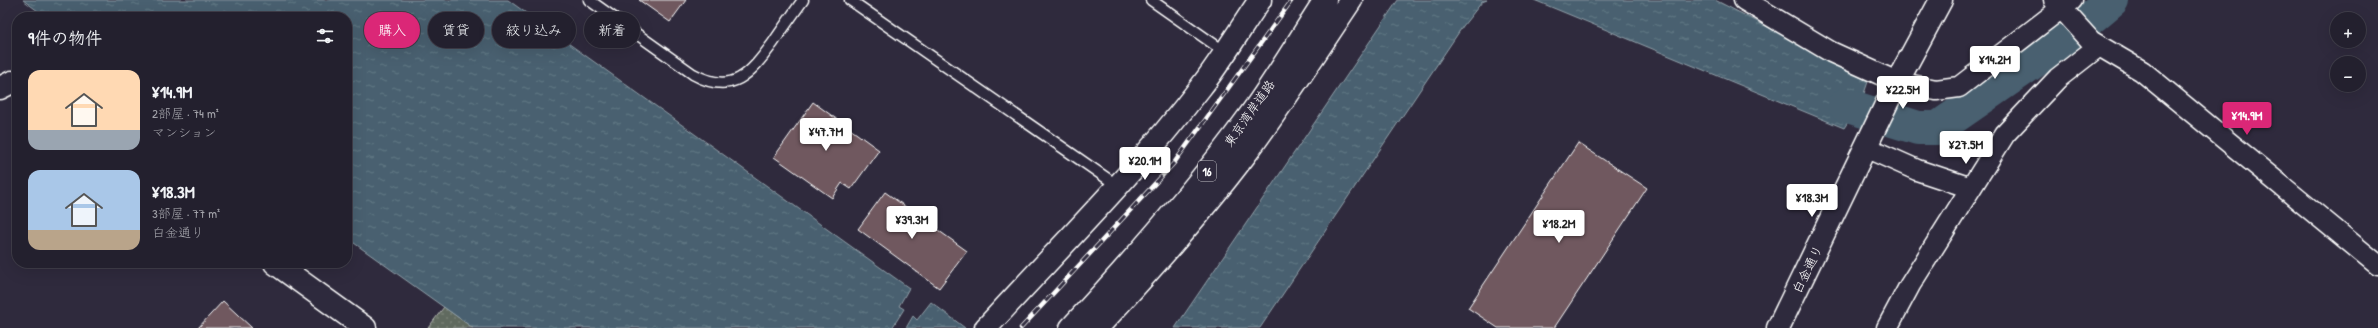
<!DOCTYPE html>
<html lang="ja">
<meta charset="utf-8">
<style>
body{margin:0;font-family:"Patrick Hand","Klee One",sans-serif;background:#2f2d3a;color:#f1f3f6;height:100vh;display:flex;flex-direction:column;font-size:15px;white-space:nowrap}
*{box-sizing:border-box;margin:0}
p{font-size:13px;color:#a3a3aa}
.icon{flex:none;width:22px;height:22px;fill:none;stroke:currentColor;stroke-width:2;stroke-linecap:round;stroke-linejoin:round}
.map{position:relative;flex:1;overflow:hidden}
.panel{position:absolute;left:12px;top:12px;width:340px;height:256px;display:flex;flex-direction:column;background:#23202e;border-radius:16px;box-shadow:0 4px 16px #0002,0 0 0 1px #403e4a}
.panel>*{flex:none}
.hud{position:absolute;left:364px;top:12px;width:380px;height:36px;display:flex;gap:8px}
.tools{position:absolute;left:2330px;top:12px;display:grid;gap:8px}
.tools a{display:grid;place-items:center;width:36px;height:36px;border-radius:50%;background:#23202e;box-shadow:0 4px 16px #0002,0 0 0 1px #403e4a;font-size:20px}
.price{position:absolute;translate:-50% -34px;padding:0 9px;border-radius:4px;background:#fff;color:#222;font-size:13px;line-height:26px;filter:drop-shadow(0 1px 2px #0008)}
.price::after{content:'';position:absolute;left:50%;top:24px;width:12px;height:9px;margin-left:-6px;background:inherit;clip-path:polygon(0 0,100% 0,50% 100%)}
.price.active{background:#db2777;color:#fff}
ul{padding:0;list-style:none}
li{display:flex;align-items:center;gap:12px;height:100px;padding:0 16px}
li span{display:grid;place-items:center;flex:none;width:112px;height:80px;border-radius:12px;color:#555}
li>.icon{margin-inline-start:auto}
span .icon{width:48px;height:48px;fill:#fffc;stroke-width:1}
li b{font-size:17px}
h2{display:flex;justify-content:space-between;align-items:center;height:48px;padding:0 16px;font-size:17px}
.chip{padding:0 14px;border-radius:18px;background:#23202e;box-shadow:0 4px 16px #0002,0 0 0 1px #403e4a;font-size:14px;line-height:36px}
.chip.active{background:#db2777;color:#fff}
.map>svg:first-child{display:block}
</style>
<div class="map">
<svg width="2378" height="328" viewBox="0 0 2378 328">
<defs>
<pattern id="grass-dots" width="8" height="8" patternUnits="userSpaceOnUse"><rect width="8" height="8" fill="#616a5e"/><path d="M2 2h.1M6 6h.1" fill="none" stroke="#798076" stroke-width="1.8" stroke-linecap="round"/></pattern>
<pattern id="water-ripples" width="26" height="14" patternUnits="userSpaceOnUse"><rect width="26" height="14" fill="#486170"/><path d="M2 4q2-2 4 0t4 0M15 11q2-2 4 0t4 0" fill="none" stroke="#637985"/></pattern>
</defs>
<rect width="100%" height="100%" fill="#2f2a3d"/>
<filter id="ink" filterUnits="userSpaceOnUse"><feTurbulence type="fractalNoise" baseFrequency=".025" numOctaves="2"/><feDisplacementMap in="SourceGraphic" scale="8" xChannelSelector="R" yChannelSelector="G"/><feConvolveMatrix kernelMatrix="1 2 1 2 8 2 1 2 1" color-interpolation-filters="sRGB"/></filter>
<g filter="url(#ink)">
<path fill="url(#grass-dots)" stroke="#b0b4ae" d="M444,307l29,21h-45z"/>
<path fill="url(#water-ripples)" stroke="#91a0a9" d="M23,0h485l401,288 -10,18 5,3 -12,19h-419l-126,-90v-221h-301z
M1398,0h89l-5,2 -19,24 -203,302h-85z
M1534,0h181l154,79 -8,23 -17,26z
M931,302l34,26h-59l7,-12 4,4z"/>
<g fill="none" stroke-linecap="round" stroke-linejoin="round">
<path stroke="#486170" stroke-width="34" d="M1845,105l73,23h20l124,-86 50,-42"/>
</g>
<path fill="#6f585f" stroke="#fff" d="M639,0h47l-16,22z
M813,102l66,48 -28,39 -9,-6 -10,15 -58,-41z
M1578,143l69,45 -93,140h-56l-30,-20z
M885,192l82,59 -28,37 -81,-59z
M223,301l29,27h-54z"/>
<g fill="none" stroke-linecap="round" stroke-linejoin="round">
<g stroke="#fff" stroke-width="13">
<path id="lane" d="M589,0l104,74c40,22 57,0 80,-31 10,-15 20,-29 30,-43
M850,0l268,186
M1151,0l74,52"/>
</g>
<g stroke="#fff" stroke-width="23">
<path id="street" d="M1744,0l87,52 66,30 39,8 23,-3 113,-87
M2054,0l37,41 51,30 236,194
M1865,147l52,23 54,18
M1887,328l23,-43 95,-151 53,-56 41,-32"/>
</g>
<g stroke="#fff" stroke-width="25">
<path id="secondary" d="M0,88l12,-6 5,1
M275,263l90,65
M986,328c72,-79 149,-155 214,-240 22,-28 40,-59 60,-88
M1778,328l119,-246 44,-82"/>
</g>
<g stroke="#fff" stroke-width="25">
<path id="highway" d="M1071,328c62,-67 122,-135 176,-209 28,-38 52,-79 78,-119
M1097,328c51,-55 102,-112 148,-173 37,-50 71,-103 106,-155"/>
</g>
<use href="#lane" stroke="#2f2a3d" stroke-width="10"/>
<use href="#street" stroke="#2f2a3d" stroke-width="20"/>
<use href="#secondary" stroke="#2f2a3d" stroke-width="22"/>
<use href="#highway" stroke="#2f2a3d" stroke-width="22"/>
<g stroke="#fff" stroke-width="4.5">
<path id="rail" d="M1021,328l153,-165 118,-163"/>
</g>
<use href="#rail" stroke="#2f2a3d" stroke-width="3" stroke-dasharray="9" stroke-linecap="butt"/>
</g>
</g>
<g text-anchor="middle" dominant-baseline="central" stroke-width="4" stroke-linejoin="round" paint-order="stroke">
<rect fill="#2f2a3d" stroke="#c1bfc5" stroke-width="1" x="1198" y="161" width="18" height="20" rx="3"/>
<g font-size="12" font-weight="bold" fill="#fff">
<text x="1207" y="171">16</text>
</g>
<g font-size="13" fill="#fff" stroke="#2f2a3d">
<text transform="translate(1249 113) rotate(-55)">東京湾岸道路</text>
<text transform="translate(1807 269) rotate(-64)">白金通り</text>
</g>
</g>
</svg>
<div class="tools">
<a>+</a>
<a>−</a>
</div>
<b class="price" style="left:1995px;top:80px">¥14.2M</b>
<b class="price" style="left:1903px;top:110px">¥22.5M</b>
<b class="price active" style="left:2247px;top:136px">¥14.9M</b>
<b class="price" style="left:826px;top:152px">¥47.7M</b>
<b class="price" style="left:1966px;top:165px">¥27.5M</b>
<b class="price" style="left:1145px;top:181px">¥20.1M</b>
<b class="price" style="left:1812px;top:218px">¥18.3M</b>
<b class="price" style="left:912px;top:240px">¥39.3M</b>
<b class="price" style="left:1559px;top:244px">¥18.2M</b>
<div class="hud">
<a class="chip active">購入</a>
<a class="chip">賃貸</a>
<a class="chip">絞り込み</a>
<a class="chip">新着</a>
</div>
<section class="panel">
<h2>9件の物件<svg class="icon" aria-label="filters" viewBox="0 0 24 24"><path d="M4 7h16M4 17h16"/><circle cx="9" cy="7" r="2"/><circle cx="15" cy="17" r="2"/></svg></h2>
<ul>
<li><span style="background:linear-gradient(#ffd9b3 75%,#9aa5b1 0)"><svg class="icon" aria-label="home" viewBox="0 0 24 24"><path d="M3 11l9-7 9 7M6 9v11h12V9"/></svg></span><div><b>¥14.9M</b><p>2部屋 · 74 m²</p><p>マンション</p></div></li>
<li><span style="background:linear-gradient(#a9c7e8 75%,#b9a48a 0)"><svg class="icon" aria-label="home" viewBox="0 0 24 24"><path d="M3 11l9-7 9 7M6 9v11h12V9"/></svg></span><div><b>¥18.3M</b><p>3部屋 · 77 m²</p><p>白金通り</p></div></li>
</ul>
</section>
</div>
